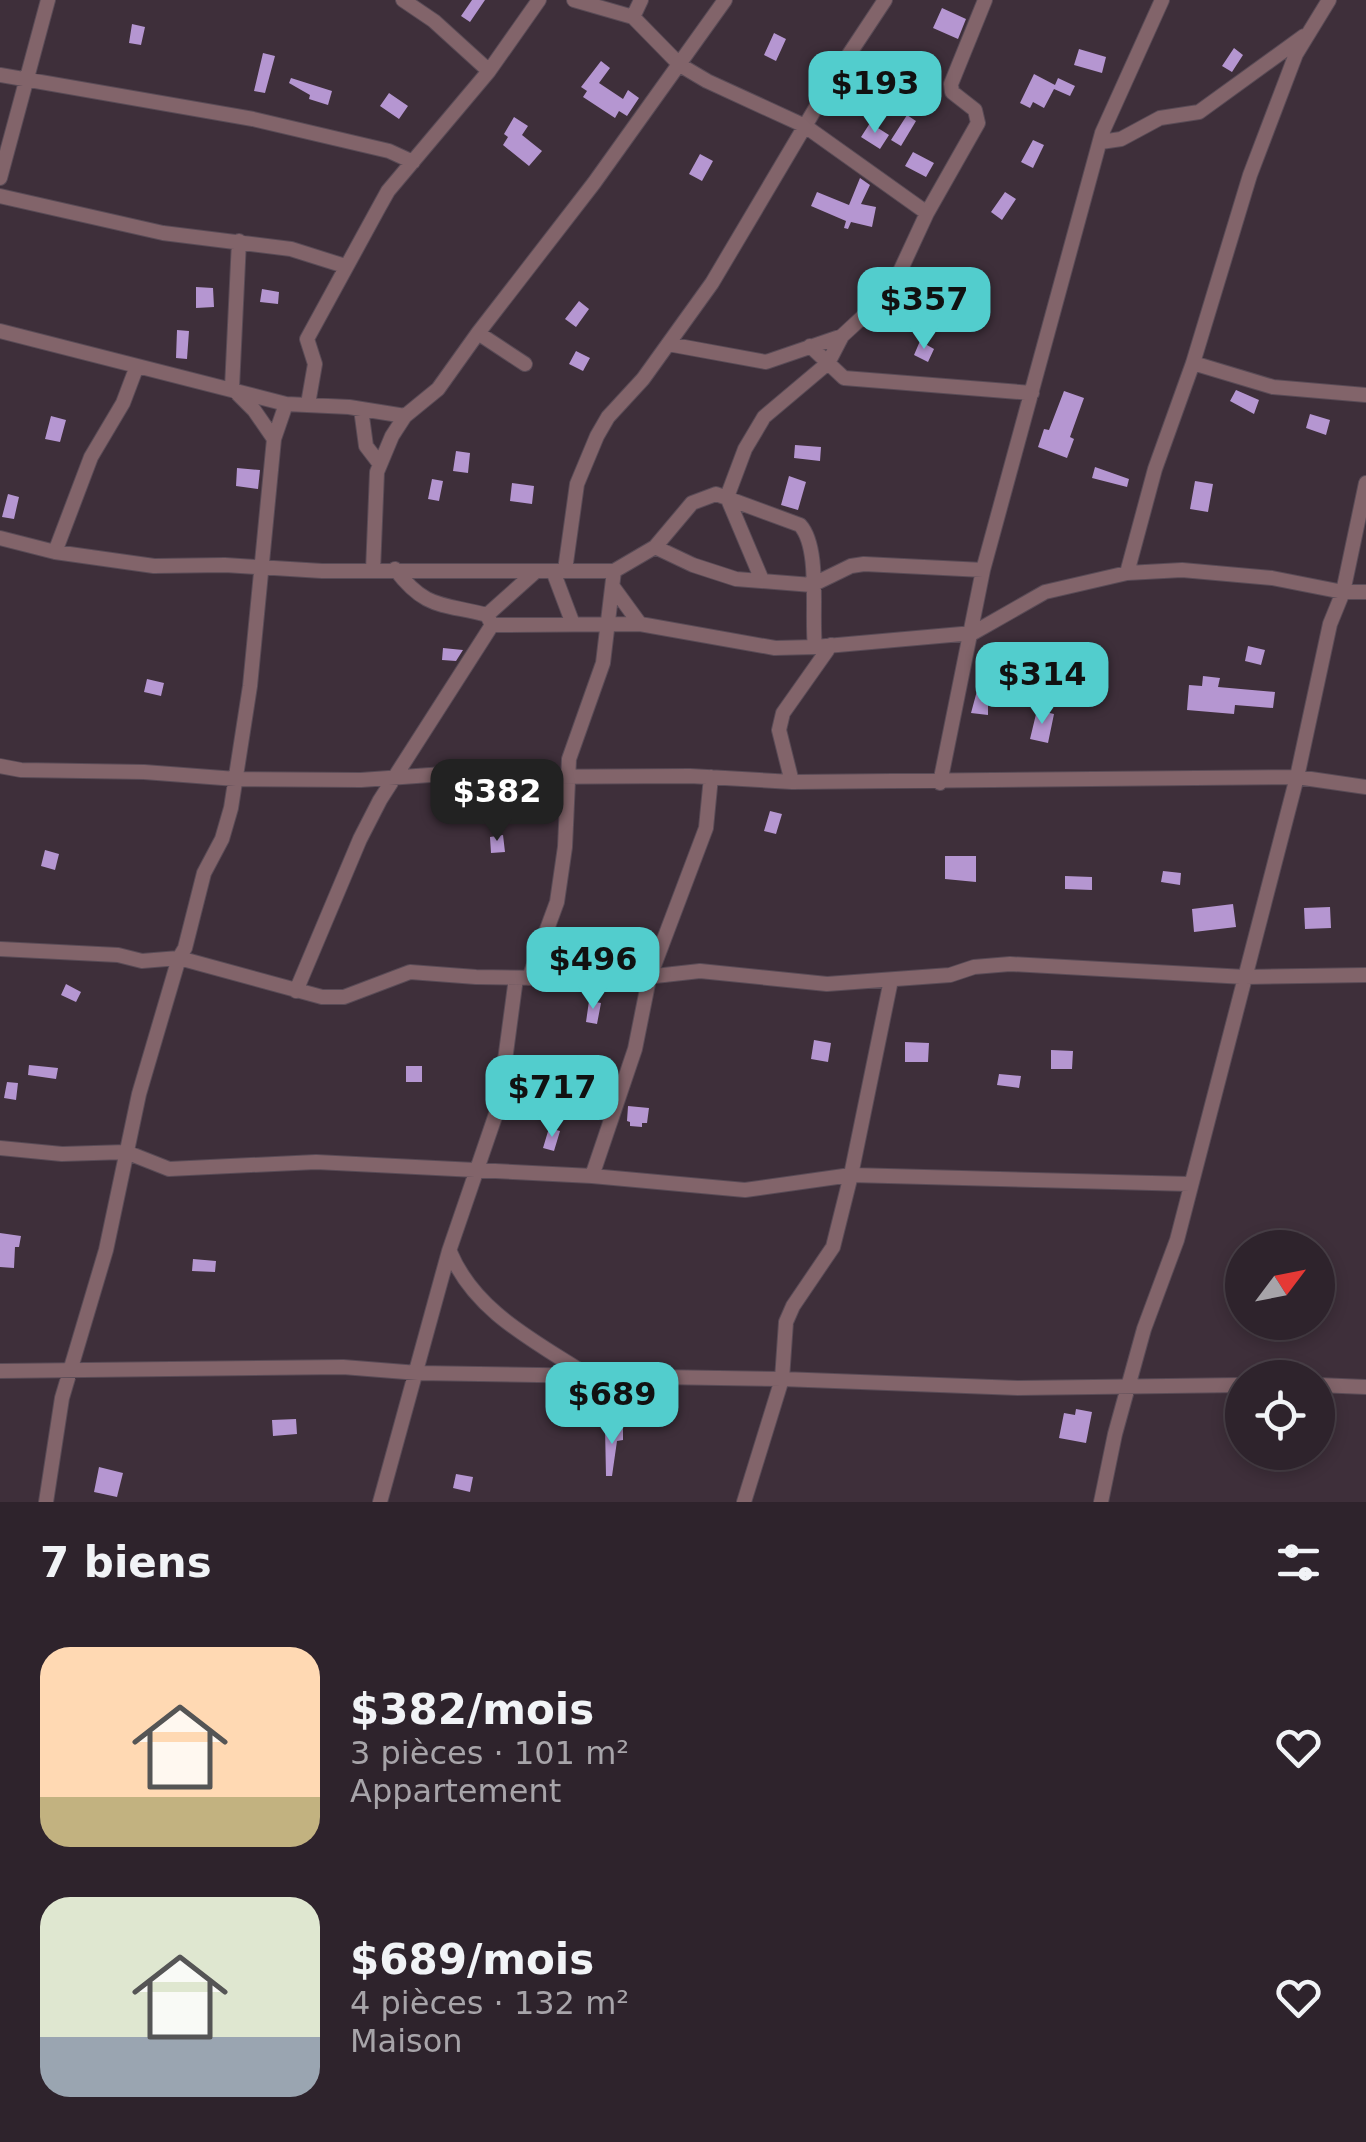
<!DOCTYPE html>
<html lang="fr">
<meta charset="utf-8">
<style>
body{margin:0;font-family:"DejaVu Sans",sans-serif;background:#3a2f38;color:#f1f3f6;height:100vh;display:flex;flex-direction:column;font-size:38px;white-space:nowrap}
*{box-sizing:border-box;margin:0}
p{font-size:32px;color:#a7a4a9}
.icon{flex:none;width:55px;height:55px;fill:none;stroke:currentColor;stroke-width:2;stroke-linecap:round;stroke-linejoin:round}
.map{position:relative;height:1502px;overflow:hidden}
.details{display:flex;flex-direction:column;background:#2e232c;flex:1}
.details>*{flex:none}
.needle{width:65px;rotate:58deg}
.buttons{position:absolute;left:1225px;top:1230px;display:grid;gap:20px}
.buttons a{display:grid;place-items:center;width:110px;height:110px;border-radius:50%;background:#2e232c;box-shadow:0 5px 15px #0003,0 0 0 2px #494048;font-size:50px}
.price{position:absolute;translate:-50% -85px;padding:0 22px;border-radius:20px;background:#52cdcd;color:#111;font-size:32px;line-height:65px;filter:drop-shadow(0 2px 5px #0008)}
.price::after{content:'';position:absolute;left:50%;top:60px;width:30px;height:22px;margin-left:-15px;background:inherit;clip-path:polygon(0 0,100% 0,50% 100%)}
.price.on{background:#222;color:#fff}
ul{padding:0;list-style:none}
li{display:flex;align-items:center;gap:30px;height:250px;padding:0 40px}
li span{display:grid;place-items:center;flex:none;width:280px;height:200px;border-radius:30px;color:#555}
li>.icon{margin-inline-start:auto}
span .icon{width:120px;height:120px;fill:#fffc;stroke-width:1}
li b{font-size:42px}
h2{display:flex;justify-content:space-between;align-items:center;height:120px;padding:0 40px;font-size:42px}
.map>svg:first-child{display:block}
</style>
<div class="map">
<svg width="1366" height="1502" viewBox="0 0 1366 1502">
<rect width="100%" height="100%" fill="#3e2f3a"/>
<path fill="#b596d1" d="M472,0h13l-15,22 -9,-6z
M942,8l24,11 -8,20 -25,-11z
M132,24l13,3 -4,18 -12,-2z
M774,33l12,6 -10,22 -12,-6z
M1234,48l9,7 -11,17 -10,-6z
M1079,49l27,8 -4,16 -28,-8z
M263,53l12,3 -10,37 -11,-2z
M601,61l9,7 -11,15 24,16 5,-9 11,8 -12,18 -8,-5 -4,7 -32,-21 4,-6 -6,-4z
M1034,74l21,11 3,-7 17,8 -5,10 -16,-7 -10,19 -11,-6 -3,6 -10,-5z
M291,78l41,13 -4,14 -19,-6 1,-4 -21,-12z
M389,93l19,13 -9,13 -19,-13z
M907,115l9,6 -15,25 -10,-6z
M514,117l14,9 -6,9 20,16 -13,15 -26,-21 5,-8 -4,-3z
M870,123l19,12 -9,14 -19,-12z
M1033,140l11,5 -11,23 -12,-6z
M913,152l21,11 -8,14 -21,-11z
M700,154l13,7 -11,20 -13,-7z
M860,178l10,7 -9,19 15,3 -4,20 -21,-5 -3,7 -4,-1 2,-7 -35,-15 6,-14 32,13z
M1005,192l11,7 -14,21 -11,-8z
M196,287l17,1 1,19 -18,1z
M262,289l17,3 -1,12 -18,-2z
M960,298l13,7 -6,11 -13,-7z
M579,301l10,8 -13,18 -11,-8z
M177,330l12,1 -2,28 -11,-1z
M920,341l14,8 -6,13 -14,-7z
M576,351l14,7 -7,13 -14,-7z
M1236,390l23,10 -5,14 -24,-13z
M1064,391l20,7 -14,39 4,2 -7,19 -29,-11 6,-18 5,1z
M1310,414l20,6 -4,15 -20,-7z
M51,416l15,4 -6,22 -15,-3z
M795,445l26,2 -1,14 -26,-3z
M456,451l14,2 -2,20 -15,-2z
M1095,467l34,12 -2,8 -35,-9z
M237,468l23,2 -2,19 -22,-3z
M789,476l17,6 -8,28 -17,-5z
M432,479l11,2 -4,20 -11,-2z
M1195,481l18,3 -5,28 -18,-3z
M512,483l22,3 -2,18 -22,-3z
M8,494l11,3 -5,22 -12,-2z
M1248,646l17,4 -4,15 -16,-4z
M443,648l20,2 -7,11 -14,-1z
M981,676h48l-1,14 -14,1v7l-26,-2v19l-17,-2z
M1203,676l17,2 -2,9 57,5 -2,16 -38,-3 -1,9 -47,-4 2,-25 13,1z
M147,679l17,4 -3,13 -17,-4z
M1037,710l17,4 -6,29 -18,-4z
M770,811l12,3 -6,20 -12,-3z
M503,835l2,17 -14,1 -1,-16z
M45,850l14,4 -4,16 -14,-4z
M945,856h31v26l-31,-3z
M1163,871l18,2 -1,12 -19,-3z
M1065,876l27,1v13l-27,-1z
M1233,904l3,23 -42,5 -2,-23z
M1330,907l1,21 -26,1 -1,-21z
M66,984l15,8 -5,10 -15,-7z
M589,1001l12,2 -4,21 -11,-2z
M814,1040l17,3 -3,19 -17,-3z
M905,1042l24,1 -1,19h-23z
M1051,1050l22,1 -1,18h-21z
M29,1065l29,3 -2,11 -28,-4z
M406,1066h16v16h-16z
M999,1074l22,2 -2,12 -22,-3z
M7,1082l11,1 -2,17 -12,-2z
M628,1106l21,2 -2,15h-5v4l-12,-1v-4l-3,-1z
M549,1128l11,3 -6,20 -11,-3z
M0,1233l21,3 -2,11h-4l-1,21 -14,-1z
M193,1259l23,2 -1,11 -23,-1z
M1076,1409l16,3 -6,31 -27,-5 5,-25 11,2z
M296,1419l1,15 -24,2 -1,-16z
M605,1427h18v13l-6,1 -5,35h-6z
M99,1467l24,6 -6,24 -23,-5z
M456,1474l17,3 -3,15 -17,-4z"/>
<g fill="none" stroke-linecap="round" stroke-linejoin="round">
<g stroke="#594b56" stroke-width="16">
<path id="street" d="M403,0l31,21 55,50
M574,0l59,17 47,48 27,16 98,45 122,87
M633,17l8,-17
M0,75l253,44 136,32 24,11
M1101,142l20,-3 39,-21 39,-6 105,-76
M0,178l48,-178
M0,196l163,37 128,16 54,17
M0,331l286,73 63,3 56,9
M478,333l47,31
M668,344l98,18 76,-26
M810,346l34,32 188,15
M1193,363l80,24 93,8
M232,388l7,-147
M236,392l18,18 20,29
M308,404l7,-40 -8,-25 71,-130 10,-18 101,-120 50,-71
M361,409l5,37 13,17
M0,538l55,14 99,14 71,-1 97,6h292l41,-24 37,-44 24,-9 84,31c21,23 11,90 15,122
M655,547l38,18 43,14 76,6 39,-19 13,-2 119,6
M55,552l36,-95 32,-54 14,-37
M395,569c31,41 47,34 92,46l5,10
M565,570l12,-86 20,-48 11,-19 35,-38 69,-96 122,-206 51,-77
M373,571l4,-99 15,-36 13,-20 33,-27 40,-56 116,-150 131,-183
M553,571l20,53
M1127,573l28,-104 38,-106 57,-188 46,-121 33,-54
M762,580l-35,-83 18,-48 19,-32 64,-54 14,-27 40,-37 14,-19 31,-67 51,-90 -3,-13 -23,-18 -1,-8 34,-84
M613,587l27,37
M487,615l48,-43
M492,625l148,-1 135,24 40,-1 158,-14 72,-41 82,-19 55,-3 90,8 71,14h23
M0,766l21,4 123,2 92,7 125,1 83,-6 67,3 179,-1 102,6 505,-5 69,10
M792,782l-13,-52 4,-17 48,-68
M940,783l43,-213 119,-437 60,-133
M0,949l118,6 24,6 37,-3 143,39h22l66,-25 66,5 152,2 72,-8 127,13 123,-9 24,-8 36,-3 235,13 121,-2
M529,978l28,-76 8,-55 4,-88 34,-96 11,-92
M296,991l64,-152 20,-39 112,-175
M0,1148l62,6 64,-2 43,17 147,-7 276,14 153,14 106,-15 339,9
M592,1176l43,-127 14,-70 57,-151 5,-51
M450,1252c25,60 85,89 137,123
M0,1371l343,-4 75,6 364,6 236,9 224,-3
M1318,1385l48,2
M46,1502l16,-104 44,-148 33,-156 40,-136 6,-10 19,-75 18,-34 9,-31 19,-122 24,-247 12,-35
M380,1502l69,-251 50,-146 17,-127
M744,1502l38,-123 4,-57 7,-16 40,-59 18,-72 40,-195
M1101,1502l14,-68 29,-105 33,-89 42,-162 78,-301 33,-153 13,-32 23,-109"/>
</g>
<use href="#street" stroke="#82646a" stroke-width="14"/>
</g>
</svg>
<div class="buttons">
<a><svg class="needle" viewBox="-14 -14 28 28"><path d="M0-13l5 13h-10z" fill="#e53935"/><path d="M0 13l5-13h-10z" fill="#a7a4a9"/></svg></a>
<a><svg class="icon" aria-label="locate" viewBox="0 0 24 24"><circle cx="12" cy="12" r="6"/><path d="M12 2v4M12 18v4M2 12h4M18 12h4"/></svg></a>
</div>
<b class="price" style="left:875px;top:136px">$193</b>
<b class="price" style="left:924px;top:352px">$357</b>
<b class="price" style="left:1042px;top:727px">$314</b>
<b class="price on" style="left:497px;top:844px">$382</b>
<b class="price" style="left:593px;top:1012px">$496</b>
<b class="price" style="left:552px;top:1140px">$717</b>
<b class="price" style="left:612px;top:1447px">$689</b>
</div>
<section class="details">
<h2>7 biens<svg class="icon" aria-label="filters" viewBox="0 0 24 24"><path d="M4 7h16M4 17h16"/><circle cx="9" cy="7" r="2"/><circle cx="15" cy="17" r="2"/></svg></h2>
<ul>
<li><span style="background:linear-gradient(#ffd9b3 75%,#c2b280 0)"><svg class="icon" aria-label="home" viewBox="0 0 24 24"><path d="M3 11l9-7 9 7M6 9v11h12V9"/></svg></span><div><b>$382/mois</b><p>3 pièces · 101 m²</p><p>Appartement</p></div><svg class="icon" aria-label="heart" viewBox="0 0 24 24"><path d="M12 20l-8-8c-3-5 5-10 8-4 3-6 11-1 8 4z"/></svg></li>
<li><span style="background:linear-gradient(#dfe7d0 70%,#9aa5b1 0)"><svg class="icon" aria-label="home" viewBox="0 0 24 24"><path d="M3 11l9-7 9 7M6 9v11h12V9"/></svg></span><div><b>$689/mois</b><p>4 pièces · 132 m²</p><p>Maison</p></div><svg class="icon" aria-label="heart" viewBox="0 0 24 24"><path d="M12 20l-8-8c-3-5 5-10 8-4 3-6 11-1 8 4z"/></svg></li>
</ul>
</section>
